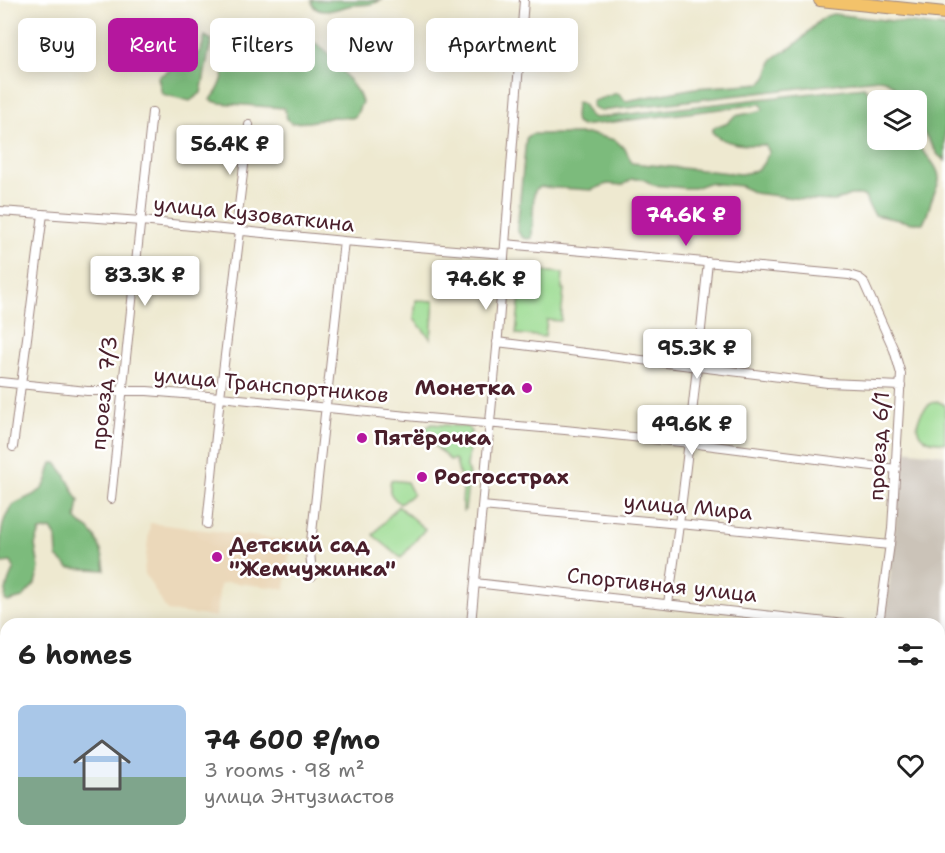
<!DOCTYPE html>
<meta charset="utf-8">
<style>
body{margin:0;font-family:"Shantell Sans",sans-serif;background:#f6f6f6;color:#222;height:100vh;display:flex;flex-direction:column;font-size:22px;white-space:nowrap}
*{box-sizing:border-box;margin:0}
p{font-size:20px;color:#767676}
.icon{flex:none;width:33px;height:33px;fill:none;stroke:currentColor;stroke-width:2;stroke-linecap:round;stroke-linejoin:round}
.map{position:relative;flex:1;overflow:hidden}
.drawer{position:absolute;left:0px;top:618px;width:945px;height:236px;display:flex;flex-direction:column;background:#fff;border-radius:18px 18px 0 0;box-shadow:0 3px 15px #0003}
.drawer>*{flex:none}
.banner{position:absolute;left:18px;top:18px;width:600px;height:54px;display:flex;gap:12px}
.buttons{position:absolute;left:867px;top:90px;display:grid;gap:12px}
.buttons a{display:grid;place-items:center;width:60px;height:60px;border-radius:9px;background:#fff;box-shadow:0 3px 15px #0003;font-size:30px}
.price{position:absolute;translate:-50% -51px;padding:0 14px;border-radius:6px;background:#fff;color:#222;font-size:20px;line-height:39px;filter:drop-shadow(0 2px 3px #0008)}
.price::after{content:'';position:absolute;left:50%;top:36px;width:18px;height:14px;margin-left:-9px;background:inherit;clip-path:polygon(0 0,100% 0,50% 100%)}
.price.on{background:#b5179e;color:#fff}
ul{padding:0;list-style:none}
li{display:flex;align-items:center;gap:18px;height:150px;padding:0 18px}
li+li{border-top:2px solid #e0e0e0}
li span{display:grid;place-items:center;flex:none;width:168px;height:120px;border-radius:9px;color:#555}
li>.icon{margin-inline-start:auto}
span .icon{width:72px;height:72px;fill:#fffc;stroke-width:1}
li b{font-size:26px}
h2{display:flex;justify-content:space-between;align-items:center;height:72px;padding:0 18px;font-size:26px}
.chip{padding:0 21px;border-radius:9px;background:#fff;box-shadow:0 3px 15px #0003;font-size:21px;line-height:54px}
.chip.on{background:#b5179e;color:#fff}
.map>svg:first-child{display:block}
</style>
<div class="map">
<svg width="945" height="853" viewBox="0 0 945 853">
<rect width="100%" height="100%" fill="#fff"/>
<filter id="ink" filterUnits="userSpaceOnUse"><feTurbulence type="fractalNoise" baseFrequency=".0167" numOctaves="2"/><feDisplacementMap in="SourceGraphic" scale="12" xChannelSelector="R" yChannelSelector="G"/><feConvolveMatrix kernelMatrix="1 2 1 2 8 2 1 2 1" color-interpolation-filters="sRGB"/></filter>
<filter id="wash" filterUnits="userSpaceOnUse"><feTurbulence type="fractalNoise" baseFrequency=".008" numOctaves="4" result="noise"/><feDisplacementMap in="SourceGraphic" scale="24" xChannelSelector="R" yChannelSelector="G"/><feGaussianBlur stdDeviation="1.35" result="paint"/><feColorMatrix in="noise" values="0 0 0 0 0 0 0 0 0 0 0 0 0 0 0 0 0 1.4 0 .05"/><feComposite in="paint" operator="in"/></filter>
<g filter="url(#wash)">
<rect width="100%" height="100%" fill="#eee9d0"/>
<path fill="#ebd8ba" d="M150,523l141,18 -6,48 -57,-7 -8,3 -4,32 -49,-6 -23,-39z"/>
<path fill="#cbc3b8" d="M903,450l42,5v360l-6,-1v-190h-54z
M939,834h6v19h-49l1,-5h42z"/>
<path fill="#9bdb91" stroke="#727d5e" stroke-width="1.5" d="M527,270l36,3 -1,16h2l-3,32 -14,-1 -2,17 -29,-3 5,-48h5z
M416,300l18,1 -3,38 -17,-20z
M937,401l8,4v38c-6,-1 -14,-1 -20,-4 -16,-9 -4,-34 12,-38z
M432,424l36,3 3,5 -4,35 2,9 -4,34 -2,1v-8l-1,-1 1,-12 -7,-29 -2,-2 -3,2 -16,-15 -2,-6 -7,-7v-5z
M391,480l16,2 6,12 -13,10c-10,-9 -12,-11 -9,-24z
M398,506l27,23 -24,29 -28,-23z"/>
<path fill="#7cbb7b" stroke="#636d53" stroke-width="1.5" d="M311,0h70c-10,6 -18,4 -28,5 -13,2 -38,15 -42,-5z
M833,14l112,13v134l-7,-6 -21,-33 -1,-22h-13c-8,-11 -10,-20 -25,-21l-278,32 -7,-3 -1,-4 1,-3 24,-8 9,8 69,-13 67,-5 5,-7 6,-17c8,-7 18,-10 25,-17 12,-9 19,-25 35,-28z
M270,35c9,0 20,-1 29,1 27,6 44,37 60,58l3,8 -6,14 -4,2 -19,-1 -24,5 -18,1 -4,-4 -3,-11 -65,-5 -9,-3c16,-15 14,-38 22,-56l9,-5z
M205,36l7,4 -3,11 -8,42 -11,8 -28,-7 -4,-17 43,-26z
M864,87l13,15 1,38h34c8,9 27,25 27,38 1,6 -4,12 -6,18 -4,9 -4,18 -10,27h-10l-38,-8 -7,-10 -3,-8 -4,-2h-11l-15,6 -25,-1 -56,-7 -13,-7 -33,-3 -14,5h-9l-32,-3 -10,-6h-11l-9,6 -16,-1 -15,6 -51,-3 -5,2 -2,4 -2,45c-9,3 -12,-2 -15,-9l9,-90 2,-3 4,-2h58l25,6 10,9 7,14 108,11c18,-2 23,-6 29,-23l-4,-6c-18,0 -40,1 -53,-13l2,-5 12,-3 9,-8 25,-5 3,-2 -2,-5 -180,22 -5,-3 -1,-6 1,-14 2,-1 5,2 7,12 5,2z
M52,463h4l8,10 15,28 -3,18c4,7 11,7 15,13 8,8 13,26 14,38l-36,-2 -12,-11 -1,-20 -5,-8 -11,2 -5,14 4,23 -4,16 -13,14 -14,4 -3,-2c0,-12 4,-21 9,-32l-3,-6 -9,1 -2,-2c0,-19 0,-43 13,-56 9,-6 21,-9 29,-16 7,-8 6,-17 10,-26z
M0,732h6v116h87v5h-93z
M102,848h30v5h-31z"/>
</g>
<g filter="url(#ink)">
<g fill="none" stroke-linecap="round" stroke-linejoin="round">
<g stroke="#9c847e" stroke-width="10">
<path id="minor" d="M0,211l141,10 203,20 160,13
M236,230l13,-105
M505,244l344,31 10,3 4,3 31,69 7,24 -9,155 -13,95
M497,342l331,41 73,3
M0,382l87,9h60l73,6 207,21 138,12 125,13 206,26
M13,447l30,-233
M111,499l41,-387
M482,506l198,18 210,21
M207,524l13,-127 20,-166
M312,576l-2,-25 34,-310
M475,583l370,41
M668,604c17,-114 28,-228 40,-342
M471,624l26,-276 27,-348
M0,725h6
M939,821l6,1
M449,853v-5"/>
</g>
<g stroke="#9c847e" stroke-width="14">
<path id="highway" d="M820,0l125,13"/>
</g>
<use href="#minor" stroke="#fff" stroke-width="8"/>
<use href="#highway" stroke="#f3c26a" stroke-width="12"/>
</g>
</g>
<g fill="#b5179e" stroke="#fff" stroke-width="2">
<circle cx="527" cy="388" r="6"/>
<circle cx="362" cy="438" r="6"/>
<circle cx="422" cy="477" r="6"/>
<circle cx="217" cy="557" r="6"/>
</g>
<g text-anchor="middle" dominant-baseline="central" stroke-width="5" stroke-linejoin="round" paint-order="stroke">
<g font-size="21" fill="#4a1f2b" stroke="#fff">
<text transform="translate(254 214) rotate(6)">улица Кузоваткина</text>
<text transform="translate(271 385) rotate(5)">улица Транспортников</text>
<text transform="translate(104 393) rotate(-84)">проезд 7/3</text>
<text transform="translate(879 446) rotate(-87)">проезд 6/1</text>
<text transform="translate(688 507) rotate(5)">улица Мира</text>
<text transform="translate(662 585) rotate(6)">Спортивная улица</text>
</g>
<g font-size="21" font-weight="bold" fill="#4a1f2b" stroke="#fff" text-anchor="start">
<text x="515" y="388" text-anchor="end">Монетка</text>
<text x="374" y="438">Пятёрочка</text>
<text x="434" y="477">Росгосстрах</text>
<text x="229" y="545">Детский сад<tspan x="229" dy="24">"Жемчужинка"</tspan></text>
</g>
</g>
</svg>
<div class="buttons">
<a><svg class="icon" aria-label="layers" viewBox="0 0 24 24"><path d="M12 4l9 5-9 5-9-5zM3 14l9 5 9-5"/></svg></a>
</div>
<b class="price" style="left:230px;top:176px">56.4K ₽</b>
<b class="price on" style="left:686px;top:247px">74.6K ₽</b>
<b class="price" style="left:145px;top:307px">83.3K ₽</b>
<b class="price" style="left:486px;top:311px">74.6K ₽</b>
<b class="price" style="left:697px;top:380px">95.3K ₽</b>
<b class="price" style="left:692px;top:456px">49.6K ₽</b>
<div class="banner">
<a class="chip">Buy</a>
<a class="chip on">Rent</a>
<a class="chip">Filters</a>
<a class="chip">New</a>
<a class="chip">Apartment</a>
</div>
<section class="drawer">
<h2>6 homes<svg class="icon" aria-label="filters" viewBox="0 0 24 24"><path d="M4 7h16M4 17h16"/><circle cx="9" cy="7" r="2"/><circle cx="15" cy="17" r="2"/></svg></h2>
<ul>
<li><span style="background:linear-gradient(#a9c7e8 60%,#7fa58c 0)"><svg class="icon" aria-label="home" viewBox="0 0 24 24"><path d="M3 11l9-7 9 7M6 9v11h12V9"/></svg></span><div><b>74 600 ₽/mo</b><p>3 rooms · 98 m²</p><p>улица Энтузиастов</p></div><svg class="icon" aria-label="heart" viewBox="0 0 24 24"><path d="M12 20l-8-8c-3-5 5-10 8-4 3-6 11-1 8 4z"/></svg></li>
</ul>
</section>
</div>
